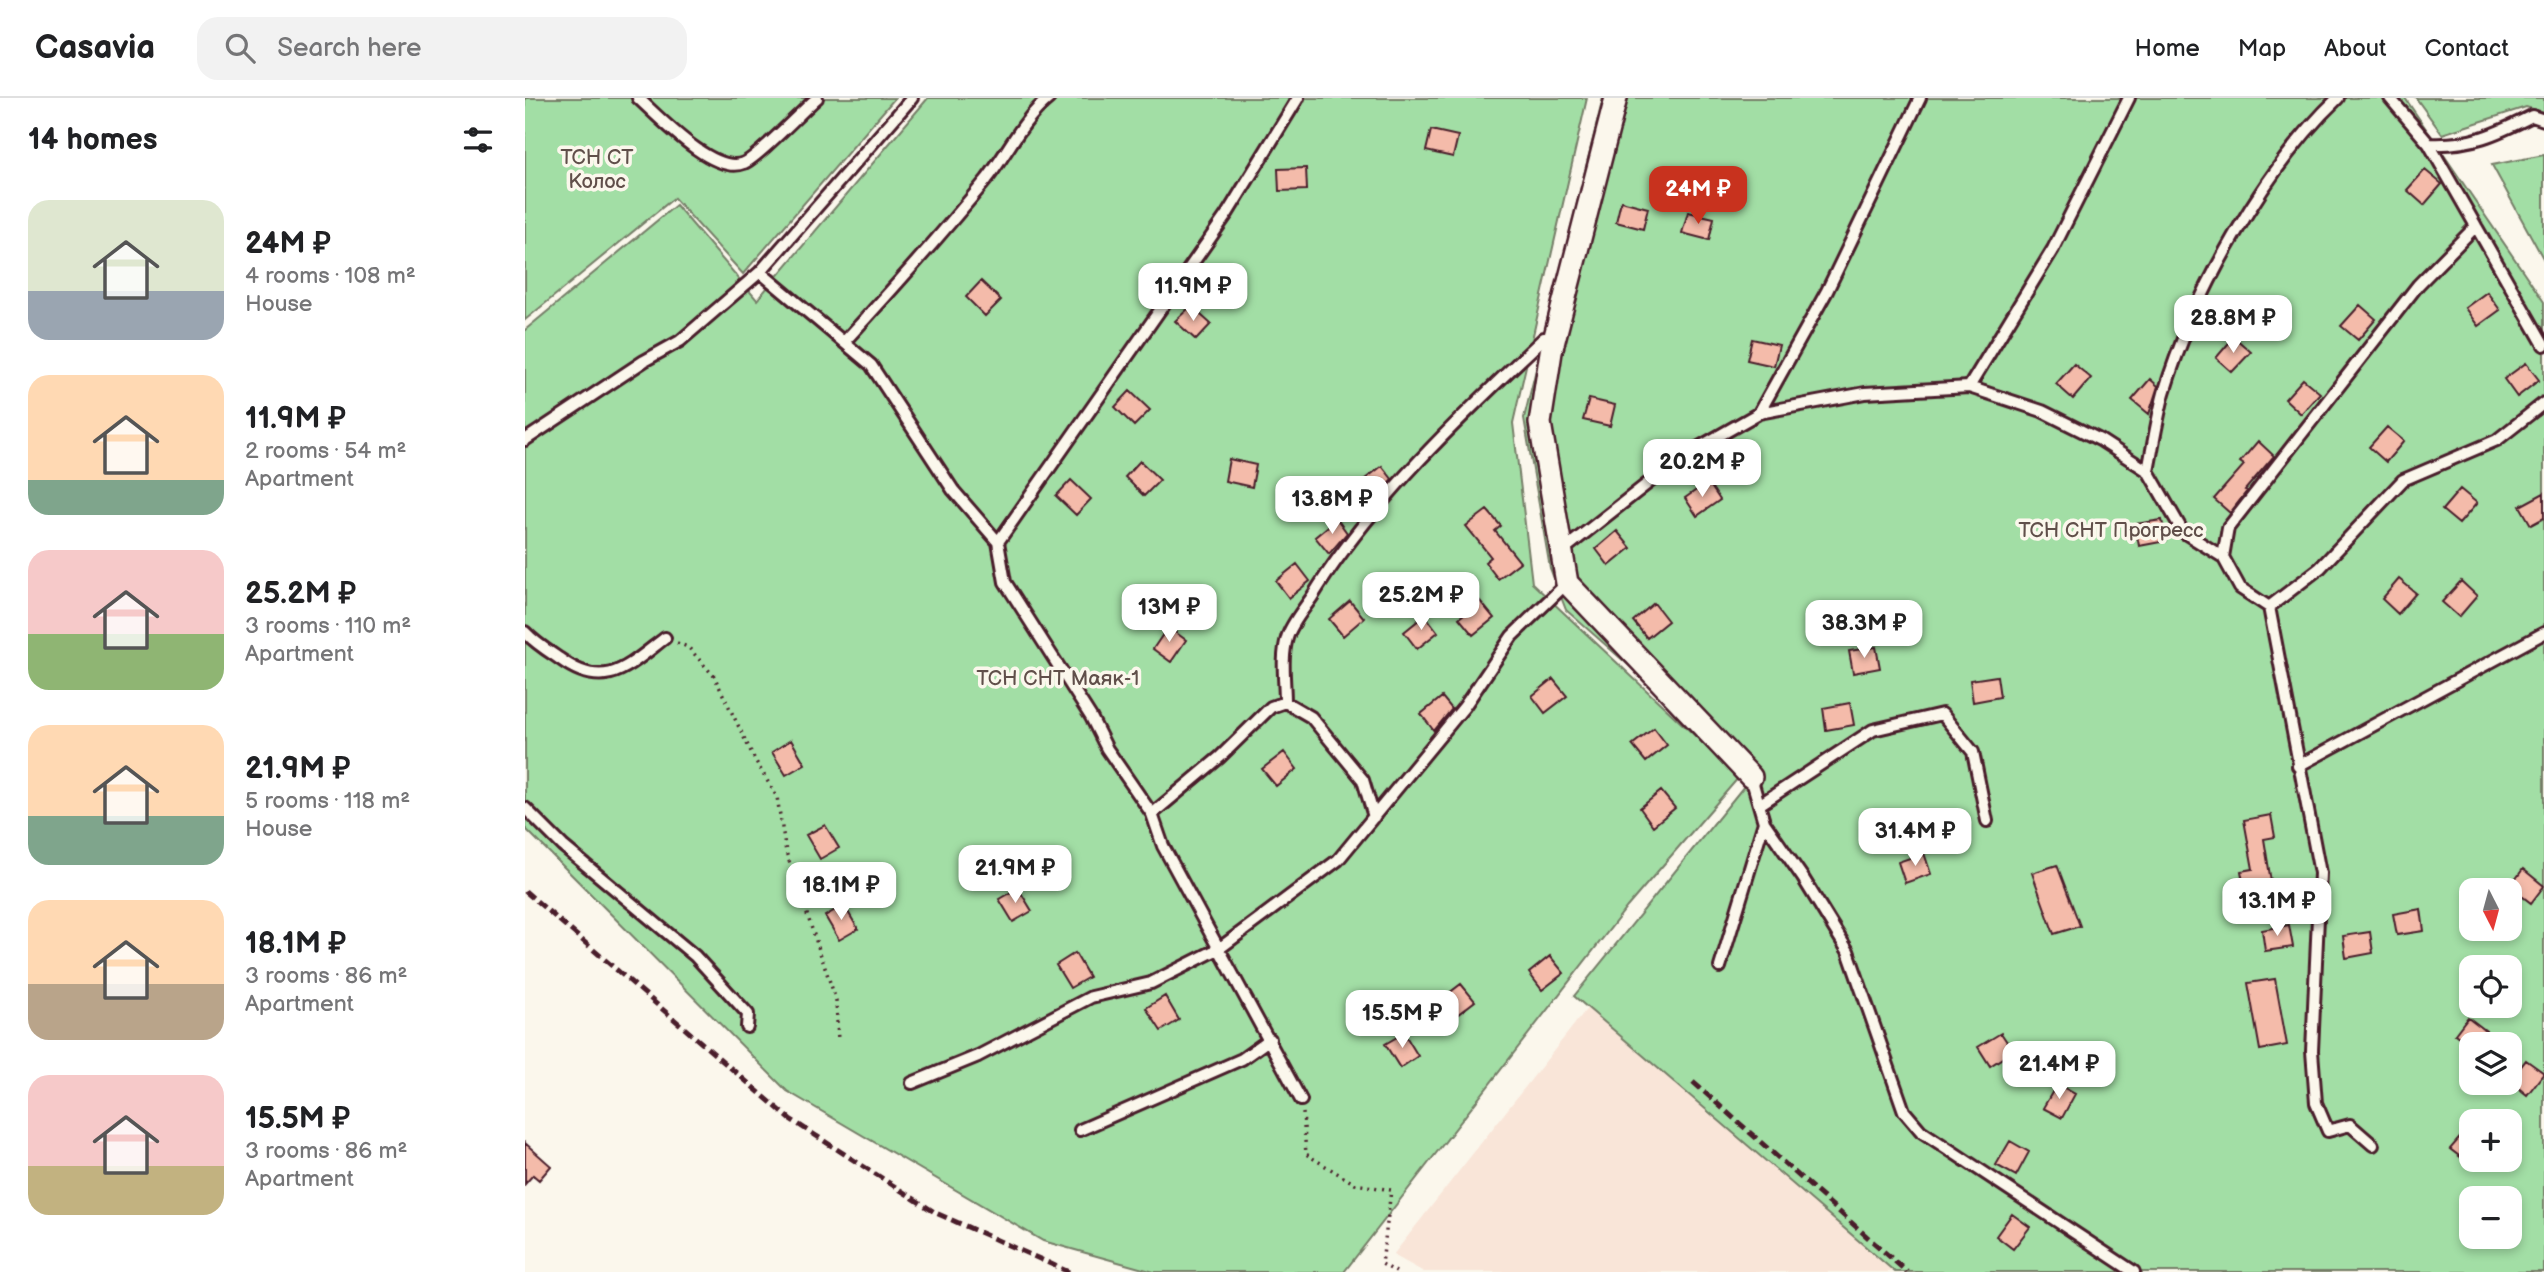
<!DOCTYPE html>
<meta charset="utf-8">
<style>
body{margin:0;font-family:"Balsamiq Sans",sans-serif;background:#f2f2f2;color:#202124;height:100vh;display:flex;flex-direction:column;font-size:26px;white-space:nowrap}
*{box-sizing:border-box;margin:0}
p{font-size:23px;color:#757577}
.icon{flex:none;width:38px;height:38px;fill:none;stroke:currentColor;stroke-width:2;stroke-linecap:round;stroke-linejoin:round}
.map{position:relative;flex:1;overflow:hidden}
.details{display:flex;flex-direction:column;background:#fff;width:525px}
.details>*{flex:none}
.needle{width:46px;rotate:174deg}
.buttons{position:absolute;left:1934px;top:780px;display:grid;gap:14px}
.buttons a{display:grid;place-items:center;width:63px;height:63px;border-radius:14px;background:#fff;box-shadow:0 4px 10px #0003;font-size:35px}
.price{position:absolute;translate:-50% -60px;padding:0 16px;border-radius:14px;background:#fff;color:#222;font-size:23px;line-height:46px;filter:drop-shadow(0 2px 4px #0008)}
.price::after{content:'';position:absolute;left:50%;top:42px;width:21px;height:16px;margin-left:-10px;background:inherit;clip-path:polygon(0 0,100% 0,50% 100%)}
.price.active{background:#c8321e;color:#fff}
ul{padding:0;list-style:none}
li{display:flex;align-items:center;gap:21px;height:175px;padding:0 28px}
li span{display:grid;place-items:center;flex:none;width:196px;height:140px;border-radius:21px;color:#555}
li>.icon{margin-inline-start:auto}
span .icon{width:84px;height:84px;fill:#fffc;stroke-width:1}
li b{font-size:30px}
h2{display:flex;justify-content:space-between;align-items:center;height:84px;padding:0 28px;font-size:30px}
header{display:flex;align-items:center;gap:42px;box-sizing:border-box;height:98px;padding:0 35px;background:#fff;border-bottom:2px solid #e0e0e0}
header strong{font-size:33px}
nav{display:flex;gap:38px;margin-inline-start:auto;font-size:24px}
.search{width:490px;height:63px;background:#f2f2f2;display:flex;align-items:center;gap:18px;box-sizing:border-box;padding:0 24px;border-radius:21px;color:#757577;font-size:26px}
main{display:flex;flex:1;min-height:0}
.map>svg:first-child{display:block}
</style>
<header>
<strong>Casavia</strong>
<div class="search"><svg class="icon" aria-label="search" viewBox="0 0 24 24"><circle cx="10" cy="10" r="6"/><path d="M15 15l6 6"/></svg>Search here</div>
<nav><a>Home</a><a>Map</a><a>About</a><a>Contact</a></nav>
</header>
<main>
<section class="details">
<h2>14 homes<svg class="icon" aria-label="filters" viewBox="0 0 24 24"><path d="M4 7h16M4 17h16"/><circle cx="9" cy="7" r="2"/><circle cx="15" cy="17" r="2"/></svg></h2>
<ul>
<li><span style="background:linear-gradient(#dfe7d0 65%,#9aa5b1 0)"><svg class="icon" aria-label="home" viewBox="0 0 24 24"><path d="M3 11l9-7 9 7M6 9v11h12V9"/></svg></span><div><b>24M ₽</b><p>4 rooms · 108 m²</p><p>House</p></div></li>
<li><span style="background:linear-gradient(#ffd9b3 75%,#7fa58c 0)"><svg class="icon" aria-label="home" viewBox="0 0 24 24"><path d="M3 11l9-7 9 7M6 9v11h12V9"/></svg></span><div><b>11.9M ₽</b><p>2 rooms · 54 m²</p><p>Apartment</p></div></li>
<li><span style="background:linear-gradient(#f6c9c9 60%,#8fb573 0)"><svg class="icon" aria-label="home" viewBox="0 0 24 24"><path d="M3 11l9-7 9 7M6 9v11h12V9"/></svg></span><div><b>25.2M ₽</b><p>3 rooms · 110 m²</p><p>Apartment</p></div></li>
<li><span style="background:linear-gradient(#ffd9b3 65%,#7fa58c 0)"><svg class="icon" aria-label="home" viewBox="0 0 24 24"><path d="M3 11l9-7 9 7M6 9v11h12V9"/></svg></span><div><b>21.9M ₽</b><p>5 rooms · 118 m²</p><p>House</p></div></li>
<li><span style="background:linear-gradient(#ffd9b3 60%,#b9a48a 0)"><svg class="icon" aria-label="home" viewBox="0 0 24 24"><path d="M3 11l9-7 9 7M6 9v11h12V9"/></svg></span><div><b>18.1M ₽</b><p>3 rooms · 86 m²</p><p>Apartment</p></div></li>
<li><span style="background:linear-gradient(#f6c9c9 65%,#c2b280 0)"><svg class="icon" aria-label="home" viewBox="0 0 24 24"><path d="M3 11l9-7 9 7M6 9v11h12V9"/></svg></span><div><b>15.5M ₽</b><p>3 rooms · 86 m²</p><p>Apartment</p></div></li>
</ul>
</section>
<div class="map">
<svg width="2019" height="1174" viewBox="0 0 2019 1174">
<rect width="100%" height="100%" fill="#fbf7ec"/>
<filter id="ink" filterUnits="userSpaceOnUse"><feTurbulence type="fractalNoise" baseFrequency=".0143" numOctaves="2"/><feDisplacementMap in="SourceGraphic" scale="14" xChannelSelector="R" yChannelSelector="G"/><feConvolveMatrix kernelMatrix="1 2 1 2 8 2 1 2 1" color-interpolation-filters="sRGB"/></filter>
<g filter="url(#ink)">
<path fill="#f9e5d8" d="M1178,763l246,411h-525l-31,-17z"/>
<path fill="#a2dea5" stroke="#767e68" stroke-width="2" fill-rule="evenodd" d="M0,0h370l-152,176 -69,-76 -149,122z
M403,0h659l-74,325 19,160 207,194 -112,130 -283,365h-190l-111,-31 -256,-150 -262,-263v-498l151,-125 81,95z
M1078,0h802l139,204v970h-649l-321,-276 179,-221 -187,-165 -16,-42 -26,-150zM1946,793h38v38h-38zM1946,870h38v38h-38zM1946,947h38v38h-38zM1946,1024h38v38h-38zM1946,1101h38v38h-38z
M1891,0h128v14l-18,-5 -84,27z
M2019,57v105l-52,-95z"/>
<path fill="#f4bbaa" stroke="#4a1f2b" stroke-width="2" d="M906,32l27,6 -5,21 -27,-6z
M781,70l1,22 -28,1 -1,-22z
M1900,72l17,14 -18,21 -17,-15z
M1096,103l27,7 -5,21 -27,-7z
M1163,114l26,6 -5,22 -27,-7z
M456,183l20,19 -16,16 -19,-19z
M1962,194l13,18 -22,16 -13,-18z
M1835,207l16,14 -18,21 -17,-14z
M666,208l20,18 -15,16 -21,-19z
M1709,239l17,15 -19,20 -16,-14z
M1227,241l27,6 -5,21 -27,-6z
M2001,265l13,17 -22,17 -13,-18z
M1549,266l17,14 -18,21 -17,-15z
M1625,281l8,7 -9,28 -17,-14z
M1778,281l17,14 -19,21 -16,-15z
M605,293l20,19 -16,16 -19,-19z
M1064,301l26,6 -5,21 -27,-6z
M1862,329l17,14 -18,21 -17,-15z
M1733,343l16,15 -29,34 2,1 -17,22 -16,-14 30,-34 -4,-3z
M704,361l27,6 -4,22 -27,-6z
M615,363l20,19 -16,16 -19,-19z
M857,368l10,13 -19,21 -13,-17z
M546,382l20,19 -15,16 -20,-19z
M1183,384l12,18 -23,16 -12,-18z
M1935,391l17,14 -18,21 -17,-14z
M2019,395v25l-13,7 -11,-19z
M962,412l14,16 -6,5 25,31 -22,17 -13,-17 6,-5 -25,-31z
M812,421l10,14 -18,21 -14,-17z
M1637,422l4,21 -27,5 -4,-22z
M1092,433l14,17 -22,18 -13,-17z
M772,466l13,17 -21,17 -13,-17z
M1874,481l17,14 -18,21 -16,-15z
M1936,483l16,15 -18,21 -17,-15z
M825,503l14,17 -21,18 -14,-17z
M955,503l14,17 -21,17 -14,-17z
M1129,505l14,18 -21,17 -14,-17z
M900,517l13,17 -21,17 -13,-17z
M643,529l18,13 -15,22 -18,-13z
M1351,549l4,21 -27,5 -4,-22z
M1472,578l3,21 -27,5 -3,-22z
M1028,581l14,17 -22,17 -13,-17z
M917,599l10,12 -18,22 -13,-17z
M1325,605l4,22 -28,5 -3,-22z
M1129,630l13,17 -21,17 -14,-17z
M266,642l14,24 -19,11 -14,-23z
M759,654l13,17 -21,17 -14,-17z
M1136,693l14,17 -22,18 -13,-18z
M1746,717l4,22 -11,2 8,49 -27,4 -4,-21 12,-2 -9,-49z
M300,727l14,23 -19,11 -14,-24z
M1399,755l7,21 -26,9 -7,-21z
M1532,767l23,61 -26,8 -22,-61z
M1998,771l21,17 -13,17 -21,-16z
M493,790l14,23 -19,11 -14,-23z
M319,807l14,24 -19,11 -14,-24z
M1896,811l3,22 -27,4 -4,-21z
M1764,827l4,22 -28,4 -3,-21z
M1845,834l3,21 -27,5 -3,-22z
M550,855l14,24 -19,11 -14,-23z
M1025,858l14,17 -22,17 -13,-17z
M1750,881l12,66 -27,5 -12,-67z
M936,886l14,17 -22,17 -13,-18z
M640,898l14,24 -18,11 -15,-23z
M1943,919l22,17 -9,11h-12l-14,-11z
M879,935l14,23 -18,12 -15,-24z
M1476,935l12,18 -23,15 -12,-19z
M2001,962l18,13 -17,22 -17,-14z
M1532,986l18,10 -13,24 -19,-10z
M1946,1027v40l-21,-16z
M1485,1043l19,11 -13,24 -20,-11z
M0,1045l26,23 -12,14 -6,-5 -8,9z
M1487,1116l18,13 -17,22 -17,-13z"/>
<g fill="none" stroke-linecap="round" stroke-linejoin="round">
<g stroke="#4a1f2b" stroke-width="16">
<path id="lane" d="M113,0c21,19 76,78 106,65 13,-5 59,-53 73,-65
M1865,0l39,46 115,201
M1904,46c42,2 67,-10 103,-28l12,4
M1951,128l-58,59 -190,243 -5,29 17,31 29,19 51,-39 83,-88 94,-40 47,-37
M235,174l111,93 82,125 45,52 7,40 86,135 16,32 45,65 68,-57 51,-50 14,-5 26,15 52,63 11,37
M319,244c49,-53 97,-107 143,-163 21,-27 35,-59 62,-81
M1444,289l84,-138 76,-151
M1234,315l68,-122 93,-193
M0,342l119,-79 36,-20 80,-69 152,-174
M473,444l229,-328 71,-116
M1037,453l118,-93 79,-45 106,-20 104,-6 73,24 58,29 48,31
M1698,459l-40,-25 -35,-61c5,-25 9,-52 16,-78 29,-97 100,-225 174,-295
M1744,509l51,266 -8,178 4,52 12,28 22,-6 23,20
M0,534c10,11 23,19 35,27 45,33 67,8 105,-21
M760,604c0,-20 -4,-44 2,-64 4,-14 17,-29 25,-41 59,-96 150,-182 232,-259l11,1
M1773,668l246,-133
M1234,707l114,-75 69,-16 31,38 14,69
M0,710l38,38 132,110 53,58 -1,13
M627,716l11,32 138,254
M1239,724l39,56 45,73 56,160 17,20 213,141
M1195,869l44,-145 -13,-45
M387,985l66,-27 113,-59 60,-14 69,-35 118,-88 126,-153 48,-71 55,-53
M555,1032l162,-71 28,-20"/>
</g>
<g stroke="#4a1f2b" stroke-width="26">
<path id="street" d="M1091,0l-65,254 -11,71 27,160 184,194"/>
</g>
<path stroke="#4a1f2b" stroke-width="3.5" stroke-dasharray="2 5" stroke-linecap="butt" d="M152,545l11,4 26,29 41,84 22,37 9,55 50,148 2,41
M778,1015l3,41 49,30 36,6 -9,74 14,8"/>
<use href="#lane" stroke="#fbf7ec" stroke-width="10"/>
<use href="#street" stroke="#fbf7ec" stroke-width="21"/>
<path stroke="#4a1f2b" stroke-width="5" stroke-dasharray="10 5" stroke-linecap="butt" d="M0,793l265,228 146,94 133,59
M1168,984l214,190"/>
</g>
</g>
<g text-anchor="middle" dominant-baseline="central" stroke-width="7" stroke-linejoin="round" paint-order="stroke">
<g font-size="21" fill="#604f4a" stroke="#fbf7ec">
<text x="72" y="59">ТСН СТ<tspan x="72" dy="24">Колос</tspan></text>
<text x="1586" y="432">ТСН СНТ Прогресс</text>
<text x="533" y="580">ТСН СНТ Маяк-1</text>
</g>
</g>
</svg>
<div class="buttons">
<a><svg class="needle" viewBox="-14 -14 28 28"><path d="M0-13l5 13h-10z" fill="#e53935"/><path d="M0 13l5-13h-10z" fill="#757577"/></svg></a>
<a><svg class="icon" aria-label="locate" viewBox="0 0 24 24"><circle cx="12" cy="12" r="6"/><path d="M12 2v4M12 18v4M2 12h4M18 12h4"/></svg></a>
<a><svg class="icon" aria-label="layers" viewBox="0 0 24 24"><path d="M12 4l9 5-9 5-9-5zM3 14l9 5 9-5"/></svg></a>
<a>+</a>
<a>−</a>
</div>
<b class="price active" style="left:1173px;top:128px">24M ₽</b>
<b class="price" style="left:668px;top:225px">11.9M ₽</b>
<b class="price" style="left:1708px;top:257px">28.8M ₽</b>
<b class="price" style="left:1177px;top:401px">20.2M ₽</b>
<b class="price" style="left:807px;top:438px">13.8M ₽</b>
<b class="price" style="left:896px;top:534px">25.2M ₽</b>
<b class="price" style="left:644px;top:546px">13M ₽</b>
<b class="price" style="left:1339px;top:562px">38.3M ₽</b>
<b class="price" style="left:1390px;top:770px">31.4M ₽</b>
<b class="price" style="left:490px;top:807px">21.9M ₽</b>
<b class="price" style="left:316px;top:824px">18.1M ₽</b>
<b class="price" style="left:1752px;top:840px">13.1M ₽</b>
<b class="price" style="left:877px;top:952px">15.5M ₽</b>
<b class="price" style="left:1534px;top:1003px">21.4M ₽</b>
</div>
</main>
